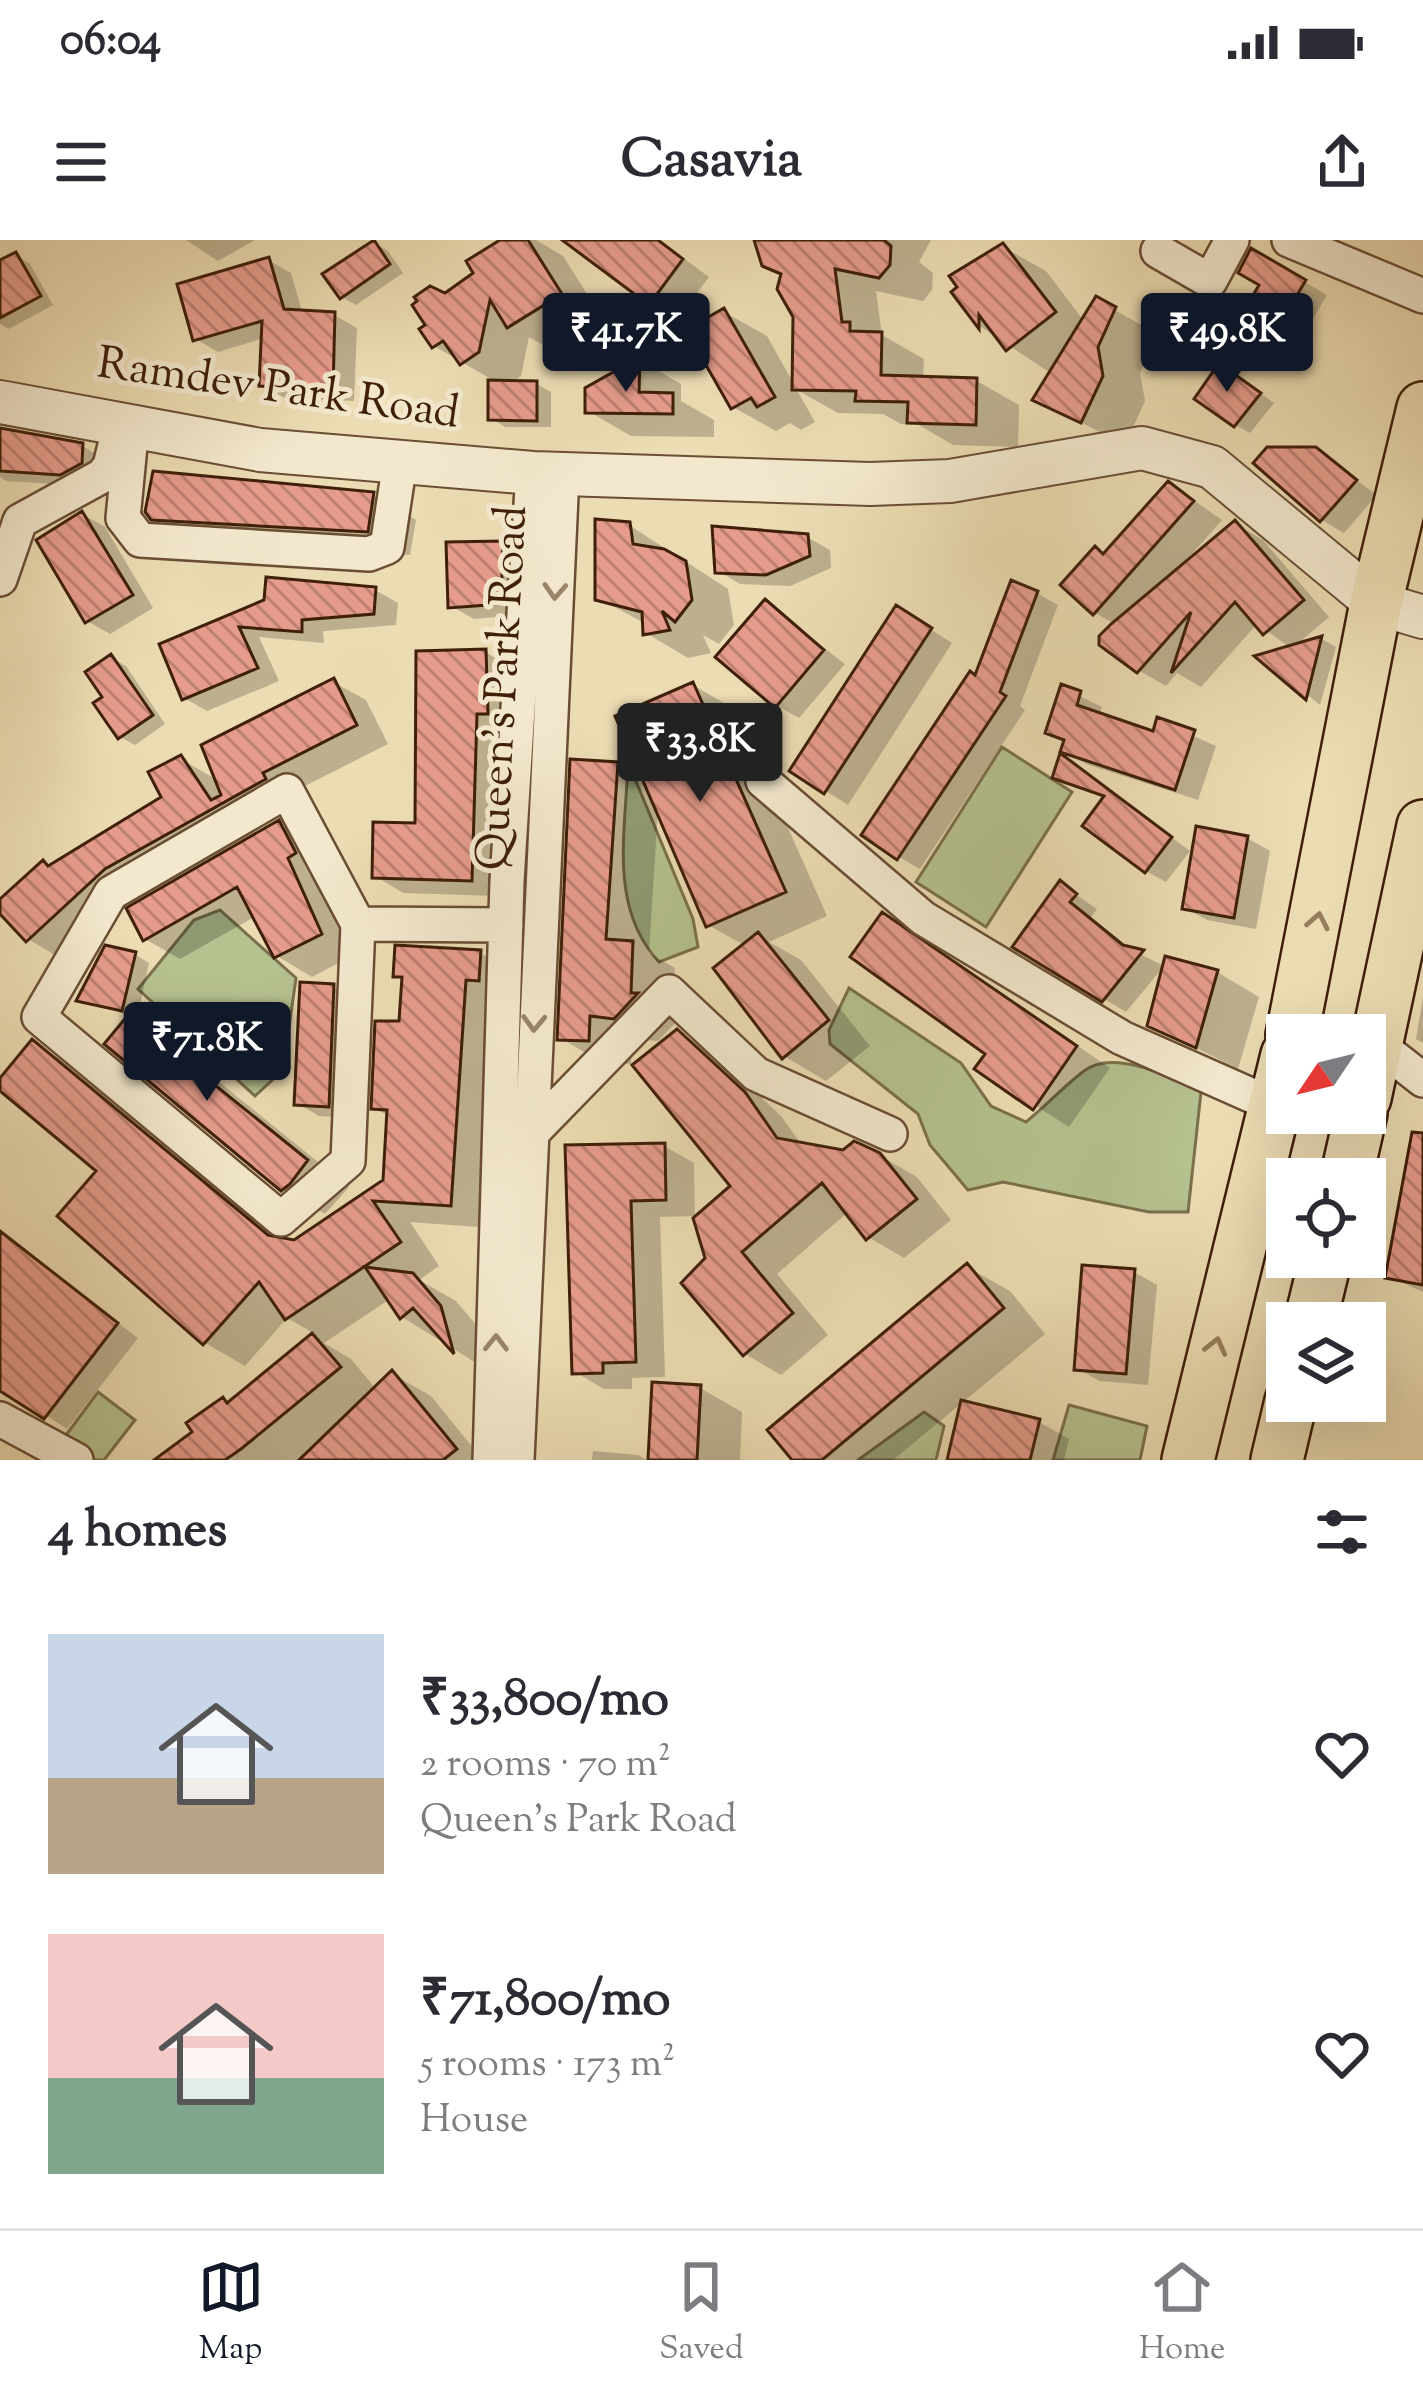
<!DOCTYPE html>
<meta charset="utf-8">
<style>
body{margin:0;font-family:"Sorts Mill Goudy",serif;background:#f2f2f3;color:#2b2b33;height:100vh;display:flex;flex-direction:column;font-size:45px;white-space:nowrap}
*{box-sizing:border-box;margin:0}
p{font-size:39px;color:#7c7c81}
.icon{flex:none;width:66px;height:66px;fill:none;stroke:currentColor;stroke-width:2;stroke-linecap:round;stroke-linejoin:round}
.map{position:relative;height:1220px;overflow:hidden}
.drawer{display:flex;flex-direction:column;background:#fff;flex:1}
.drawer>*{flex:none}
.needle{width:78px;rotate:235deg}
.controls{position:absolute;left:1266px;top:774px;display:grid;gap:24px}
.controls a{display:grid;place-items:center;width:120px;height:120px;border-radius:0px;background:#fff;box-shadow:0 12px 48px #0002;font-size:60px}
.price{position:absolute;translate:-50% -102px;padding:0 27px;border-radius:12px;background:#111827;color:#fff;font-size:39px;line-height:78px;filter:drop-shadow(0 3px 6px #0008)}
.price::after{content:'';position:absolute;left:50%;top:72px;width:36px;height:27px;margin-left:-18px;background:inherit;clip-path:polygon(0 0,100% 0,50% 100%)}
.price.selected{background:#222;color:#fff}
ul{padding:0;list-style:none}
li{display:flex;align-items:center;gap:36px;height:300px;padding:0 48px}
li span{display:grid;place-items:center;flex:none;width:336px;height:240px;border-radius:0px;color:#555}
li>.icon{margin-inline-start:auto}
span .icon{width:144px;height:144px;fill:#fffc;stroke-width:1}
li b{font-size:51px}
h2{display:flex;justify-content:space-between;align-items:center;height:144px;padding:0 48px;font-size:51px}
.status{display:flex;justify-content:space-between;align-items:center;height:84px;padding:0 60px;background:#fff;direction:ltr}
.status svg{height:33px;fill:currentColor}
header{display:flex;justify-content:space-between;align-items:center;height:156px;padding:0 48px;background:#fff;font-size:54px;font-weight:700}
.menu{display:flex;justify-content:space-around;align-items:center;height:168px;border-top:3px solid #e1e1e2;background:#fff;font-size:33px;color:#7c7c81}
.menu a{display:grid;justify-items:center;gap:6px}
.menu .selected{color:#111827}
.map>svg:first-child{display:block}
</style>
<div class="status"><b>06:04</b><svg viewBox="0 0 49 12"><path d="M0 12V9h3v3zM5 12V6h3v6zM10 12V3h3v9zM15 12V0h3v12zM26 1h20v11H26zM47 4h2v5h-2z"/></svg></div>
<header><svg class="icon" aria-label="menu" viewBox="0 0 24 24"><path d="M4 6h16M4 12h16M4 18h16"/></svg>Casavia<svg class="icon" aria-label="share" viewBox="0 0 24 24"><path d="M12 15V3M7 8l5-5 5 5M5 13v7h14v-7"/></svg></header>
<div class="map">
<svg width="1423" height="1220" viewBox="0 0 1423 1220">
<defs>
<pattern id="building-back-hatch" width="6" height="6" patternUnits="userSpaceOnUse" patternTransform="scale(3)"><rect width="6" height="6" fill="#e69c8c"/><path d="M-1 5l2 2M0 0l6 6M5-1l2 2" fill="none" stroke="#bc7f71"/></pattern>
</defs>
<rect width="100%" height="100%" fill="#ecdcb3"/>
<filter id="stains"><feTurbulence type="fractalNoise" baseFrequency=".00167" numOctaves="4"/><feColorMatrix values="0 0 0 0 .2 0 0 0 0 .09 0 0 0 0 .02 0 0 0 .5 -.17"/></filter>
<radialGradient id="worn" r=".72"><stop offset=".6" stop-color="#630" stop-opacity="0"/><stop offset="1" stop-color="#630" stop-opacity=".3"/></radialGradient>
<path fill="#b5c18f" stroke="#7a704c" stroke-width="3" d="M1002,507l70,45 -86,135 -70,-45z
M628,522l65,157 5,28 -39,15c-51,-55 -33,-131 -31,-200z
M220,670l76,68 -13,92 -28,26 -117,-107 56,-69z
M849,748l112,75 30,43 35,16c20,-16 38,-36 58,-51 30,-23 87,6 117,21l-13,120h-39l-146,-30 -35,8 -38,-45 -12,-31 -88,-70 -1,-14z
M98,1152l37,28 -31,40h-13l-28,-21z
M1069,1165l78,21 -7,34h-87z
M924,1172l20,14 -8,34h-78z"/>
<path fill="#0003" d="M186,0h69l-37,21z
M506,0h30l27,16 40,63 -51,31 -23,-13 -8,39 -10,7 26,1 14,8v35h-46l-14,-9v-39l-57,-33 12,-50 31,-22z
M567,0h92l50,37 -31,41z
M762,0h169l-12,22 14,11 -1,17 -9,11 -47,-10 6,44 42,24 -1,20 54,2 42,24 -1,42 -65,-2 -36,-21h-16l-18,-10 -45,-1 -41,-23 18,32 -14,8 -11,-7 -14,8 -43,-24 -9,-95 43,24 28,50 1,-70 -13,-41z
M373,2l15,9 15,22 -47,32 -14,-8z
M1003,7l43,24 38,50 31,-11 42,24 -17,39 5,28 -20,44 -89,-46 16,-25 -71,-47 -26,-34z
M1252,12l75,43 -35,59 -52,-31 23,-39z
M16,15l14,9 23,41 -44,24 -9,-5v-60z
M268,20l23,13 11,38 32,4 23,13 -3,73 -69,-3 -23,-13 2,-47 -46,14 -22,-13z
M640,120l41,24v17l33,19v17l-83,-1 -43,-25z
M1234,135l40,28 -24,30 -15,-8z
M0,191l82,15 23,13 -21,27 -77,-5 -7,-4z
M1315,210l62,45 -33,38 -22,-13z
M1173,246l49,34 -40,45 54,-41 27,16 66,77 -35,30 28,-8 14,8 -16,58 -59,-48 30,-9 -34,-24 -56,63 -24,-14 -11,13 -28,-16 -21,-45 -22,-12 10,-57z
M373,255l43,25 -6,35 -214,-12 -43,-26z
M82,274l23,13 48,81 -43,26 -23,-13z
M629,285l99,64 6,36 -15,19 -16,-9 8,18 -23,5 -42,-25v-9l-48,-26z
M807,297l23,13 1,18 -41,18 -50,-2 -22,-13z
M502,304l23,13 -2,58 -49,4 -23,-13z
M375,350l23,13 -2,22 -73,6 1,12 -65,-6 20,44 -72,30 -23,-13 -22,-53z
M1037,353l21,12 -38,101 5,4 -105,159 -21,-12 78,-178z
M765,363l80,61 -46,54 -23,-13z
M919,382l33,21 -104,162 -55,-35z
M485,412l28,16 -14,228 -96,-3 -28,-17 43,-50z
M111,418l15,8 39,58 -30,21 -15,-8 -14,-39z
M333,442l33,18 22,44 -95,48 -155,94 -78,72 -32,-19 -28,-30v-6l164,-105 17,-39 38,22z
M693,445l43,25 91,206 -58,26 32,18 69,86 -44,35 -42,-25 -38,-110 -38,-21 -50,-115 -9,143 26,15 -2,49 5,3 -20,21 -26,-2 -1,25 -28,-1 -43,-25 57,-273 30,17z
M1063,448l39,19 -3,9 56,18 4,-13 57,25 -18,54 -112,-36 -22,-13 3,-9 -18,-10z
M1062,517l128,94 -24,31 -20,-11 -40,-73 -51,-21z
M279,584l35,20 41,110 -43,23 -35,-21 -21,-40 -76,43 -35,-20z
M1247,598l23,13 -14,78 -49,-9 -22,-12z
M1060,644l37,25 -6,8 41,33 32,16 -38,46 -109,-65z
M917,696l193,132 -41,59 -91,-58 11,-15z
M480,713l40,23 -29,252 -81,-6 29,44 -20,14 37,21 27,32 11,41 -92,-57 -12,-18 -66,44 27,16 25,30 16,-15 39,22 52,64h-322l154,-126 -28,-16 -42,48 -40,-23 -105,-173 -100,-88 33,-39 40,23 210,175 12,2 91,-61 3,-66 -15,-8 28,-84 3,-44 -8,-5z
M134,714l15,9 -13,60 35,20 178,144 -24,27 -43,-25 -174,-145 23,-28 -51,-16z
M1217,732l42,25 -21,72 -87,-44z
M334,747l22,13 -5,118 -32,-2 -22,-13z
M1423,757v46l-7,-4z
M678,792l36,21 67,63 21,29 77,10 38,22 34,43 -47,38 -36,-21 -20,-25 -71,62 51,61 -47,40 -36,-21 -37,-95 27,-73z
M664,906l30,17 1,53 -35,1 5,160 -33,1v11h-28l-29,-17 -7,-224z
M1423,930v122l-35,-16z
M0,993l138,105 -71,91 -67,-44z
M967,1027l43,24 35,43 -152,126h-97z
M1134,1032l23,13 -9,100 -49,-4 -22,-13z
M700,1148l42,24 -2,48h-92l-2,-5z
M1039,1182l30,17 -5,21h-114z
M593,1211l45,4 9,5h-55z"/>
<path fill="url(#building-back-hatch)" stroke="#3f1f09" stroke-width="3" d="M374,0l16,24 -50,35 -18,-25z
M500,0h28l34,54 -55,34 -17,-28 -11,52 -19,13 -17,-24 -11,7 -13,-19 6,-4 -13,-20 5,-4 -3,-4 16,-11 15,7 28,-20 -7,-12z
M562,0h96l25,19 -34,46z
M754,0h130l7,6 -1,19 -11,13 -44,-9 7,53h8v9l32,1 -1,43 96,3 -1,47 -69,-2 1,-21 -53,-1 1,-10 -64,-1 1,-73 -16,-28 4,-15 -19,-8z
M1003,3l53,69 -50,39 -27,-36v14l-28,-37 6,-5 -8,-11z
M1251,8l55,32 -38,64 -32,-20 23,-39 -21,-12z
M16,12l25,44 -41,22v-58z
M269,17l15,52 51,3 -2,78 -74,-4 3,-65 -69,20 -16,-57z
M1096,56l20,11 -18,40 5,29 -22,47 -49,-23z
M724,68l51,89 -18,10 -6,-9 -20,11 -45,-79z
M640,117l-1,35 34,1v21l-88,-1v-25z
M1219,123l42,30 -27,34 -40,-28z
M488,140l49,1v40l-49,-1z
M0,188l83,15 -1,20 -22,12 -60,-4z
M1267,207h49l41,33 -37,42 -67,-59z
M153,231l221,21 -6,40 -217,-12 -6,-8z
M1168,241l26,20 -101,114 -33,-30 35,-39 8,8z
M82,271l51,84 -48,28 -49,-83z
M595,279l35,3 3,22 31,5 22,12 6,39 -17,22 -13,-11 8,19 -27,5 -1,-23 -47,-12z
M1235,280l69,80 -41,35 -28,-33 -64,71 20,-61 -54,61 -38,-28v-9l12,-12z
M712,286l96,8 2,22 -44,19 -51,-2z
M503,301l-2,63 -53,4 -2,-66z
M266,337l110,10 -2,27 -72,6v12l-63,-5 19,41 -76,32 -23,-56 105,-44z
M1011,340l27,11 -38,101 6,4 -109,164 -36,-25 109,-164 5,4z
M765,359l59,51 -49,58 -60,-51z
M896,365l36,23 -108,166 -35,-23z
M1322,396l-16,64 -52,-44z
M486,409l2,65h-11l-5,167 -100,-3 1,-56 42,1 1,-172z
M111,414l42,61 -35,24 -25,-36 9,-6 -17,-25z
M334,438l23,47 -94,48 3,6 -161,90 -79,73 -26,-28v-15l43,-39 5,6 113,-69 -13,-25 33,-17 30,45 10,-5 -20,-50z
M693,442l93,210 -80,35 -91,-211z
M1061,444l20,7 -4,14 76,26 4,-14 38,13 -20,60 -115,-38 4,-12 -19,-7z
M1060,513l112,84 -27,36 -63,-47 22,-30 -52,-18z
M570,519l48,3 -12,177 27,2 -2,52h7l-24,26 -24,-3 -1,25 -32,-1z
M279,580l17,33 -8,5 34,76 -48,24 -37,-71 -94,54 -17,-33z
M1196,586l52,10 -14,82 -52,-9z
M1060,640l17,14 -7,8 53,43 21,5 -42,52 -90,-55z
M882,672l195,134 -44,64 -59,-41 11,-15 -135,-97z
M758,692l71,88 -47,39 -69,-91z
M105,705l31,7 -14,59 -46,-10z
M395,705l86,5 -2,31 -13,-1 -15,226 -78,-5 28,41 -116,78 -26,-38 -56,63 -146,-129 39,-45 -96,-80v-13l32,-39 236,196 26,5 89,-60 4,-70 -16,-1 4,-88h24l3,-44h-9z
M1165,716l53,14 -22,78 -49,-22z
M300,742l34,2 -5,123 -35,-2z
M128,775l180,145 -18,24 -9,7 -177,-147z
M677,789l68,63 32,46 66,12 11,-9 26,12 37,46 -51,41 -44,-57 -80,69 51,61 -50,43 -62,-73 24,-25 -12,-40 37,-32 -98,-121z
M1412,892l11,1v152l-38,-7z
M665,903l1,57 -35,1 5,161 -33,1v10l-31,1 -7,-229z
M0,991l118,92 -74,96 -44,-28z
M967,1023l37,45 -182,152h-30l-25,-30z
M1082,1025l53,4 -9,105 -52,-4z
M365,1027l48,6 28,33 13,48 -41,-46 -13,11z
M312,1093l29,34 -100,82 -16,11h-71l38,-28 -6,-9 37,-26 4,6z
M392,1130l65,79 -14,11h-144z
M652,1142l49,3 -4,75h-49z
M961,1160l79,19 -10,41h-83z"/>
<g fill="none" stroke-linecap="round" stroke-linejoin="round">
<g stroke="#6a4e34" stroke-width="38">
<path id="minor" d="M1289,0l134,56
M1158,11l52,30 22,-41
M132,186l-9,92 17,22 229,14 18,-7 13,-85
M0,339l20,-58 82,-45 8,-10 8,-33
M763,541l160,137 199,120 153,68
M358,684l-71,-133 -176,102 -72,124 242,202 67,-58 10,-237 148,1
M1377,804l46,36
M529,896l140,-144 87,82 134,60
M0,1179l76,41
M490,1220l17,-579 26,-408
M517,1220l45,-986"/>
</g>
<g stroke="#6a4e34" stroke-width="46">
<path id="tertiary" d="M0,162l260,48 273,23 337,11 80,-3 192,-33 70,19 164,136 47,14"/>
</g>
<g stroke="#3f1f09" stroke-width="56">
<path id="primary" d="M1292,795l84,-432 47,-195
M1365,858l58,-272
M1346,939l15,-66
M1310,1083l16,-66
M1188,1220l99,-405
M1277,1220l14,-59"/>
</g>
<use href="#minor" stroke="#f3e8ce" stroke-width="33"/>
<use href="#tertiary" stroke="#f3e8ce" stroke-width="42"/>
<use href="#primary" stroke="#ecdcb3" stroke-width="51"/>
</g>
<defs><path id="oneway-chevron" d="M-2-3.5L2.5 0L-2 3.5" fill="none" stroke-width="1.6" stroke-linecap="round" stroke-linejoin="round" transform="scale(3)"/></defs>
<g stroke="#99846c">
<use href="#oneway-chevron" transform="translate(555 351) rotate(93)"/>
<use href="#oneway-chevron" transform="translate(534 783) rotate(92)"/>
<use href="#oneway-chevron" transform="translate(496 1103) rotate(-89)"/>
</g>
<g stroke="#967e5e">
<use href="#oneway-chevron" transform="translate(1318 681) rotate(-79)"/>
<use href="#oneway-chevron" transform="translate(1216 1106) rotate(-76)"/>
</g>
<g text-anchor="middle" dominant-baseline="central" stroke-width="10" stroke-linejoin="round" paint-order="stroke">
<g font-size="45" fill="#3f1f09" stroke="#f3e8ce">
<text transform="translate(278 151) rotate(8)">Ramdev Park Road</text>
<text transform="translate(505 448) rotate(-87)">Queen's Park Road</text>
</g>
</g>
<rect width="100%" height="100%" filter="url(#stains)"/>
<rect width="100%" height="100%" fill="url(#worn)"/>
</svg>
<div class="controls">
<a><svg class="needle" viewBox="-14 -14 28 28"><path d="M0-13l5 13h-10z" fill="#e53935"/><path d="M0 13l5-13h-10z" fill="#7c7c81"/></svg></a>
<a><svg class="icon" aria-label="locate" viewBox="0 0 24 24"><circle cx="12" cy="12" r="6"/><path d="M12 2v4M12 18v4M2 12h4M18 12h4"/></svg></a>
<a><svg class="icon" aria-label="layers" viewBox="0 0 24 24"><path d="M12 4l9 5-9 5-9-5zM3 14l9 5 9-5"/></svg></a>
</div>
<b class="price" style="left:626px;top:155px">₹41.7K</b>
<b class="price" style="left:1227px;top:155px">₹49.8K</b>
<b class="price selected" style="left:700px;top:565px">₹33.8K</b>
<b class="price" style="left:207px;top:864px">₹71.8K</b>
</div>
<section class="drawer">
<h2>4 homes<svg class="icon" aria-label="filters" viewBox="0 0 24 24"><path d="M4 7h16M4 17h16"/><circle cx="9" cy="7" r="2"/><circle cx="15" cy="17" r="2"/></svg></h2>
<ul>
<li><span style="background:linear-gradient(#c9d6e8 60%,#b9a48a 0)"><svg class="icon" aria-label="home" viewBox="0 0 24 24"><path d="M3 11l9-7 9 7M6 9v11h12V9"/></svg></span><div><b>₹33,800/mo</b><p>2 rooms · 70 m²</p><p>Queen's Park Road</p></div><svg class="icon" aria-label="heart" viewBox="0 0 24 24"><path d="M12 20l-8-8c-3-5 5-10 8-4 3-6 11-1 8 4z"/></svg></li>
<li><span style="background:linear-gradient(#f6c9c9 60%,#7fa58c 0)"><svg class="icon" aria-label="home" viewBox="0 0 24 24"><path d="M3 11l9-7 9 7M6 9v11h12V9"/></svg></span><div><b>₹71,800/mo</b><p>5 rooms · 173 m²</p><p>House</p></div><svg class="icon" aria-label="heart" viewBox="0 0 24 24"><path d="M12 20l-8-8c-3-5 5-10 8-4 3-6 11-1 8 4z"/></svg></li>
</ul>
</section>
<nav class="menu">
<a class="selected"><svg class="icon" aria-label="map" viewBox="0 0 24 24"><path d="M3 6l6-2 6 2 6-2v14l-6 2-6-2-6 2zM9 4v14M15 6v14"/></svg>Map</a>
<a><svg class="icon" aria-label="saved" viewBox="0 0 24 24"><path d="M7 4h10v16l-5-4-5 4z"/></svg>Saved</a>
<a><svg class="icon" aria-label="home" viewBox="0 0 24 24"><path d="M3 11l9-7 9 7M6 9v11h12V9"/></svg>Home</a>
</nav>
